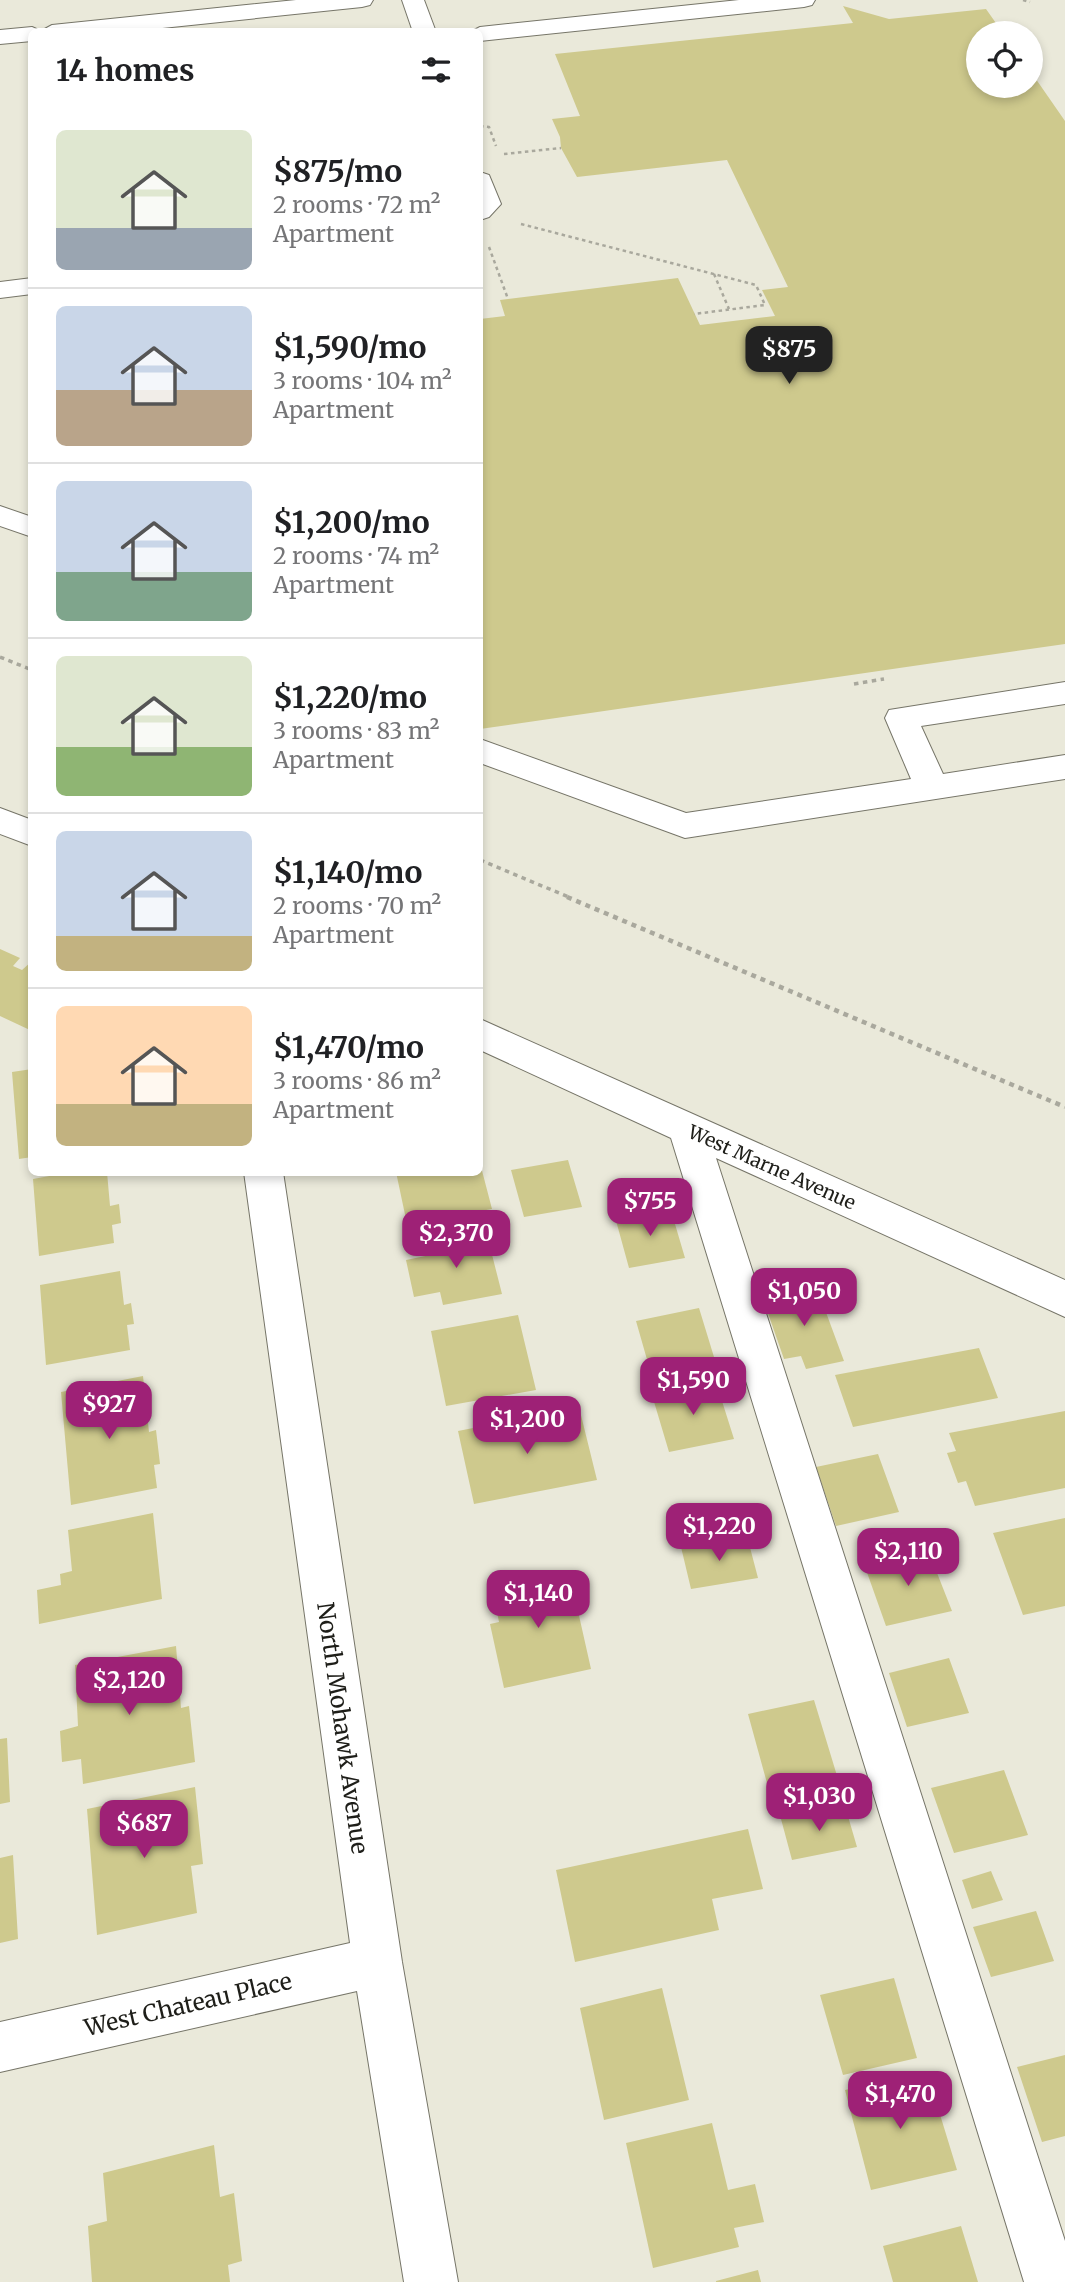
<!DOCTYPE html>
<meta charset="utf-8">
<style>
body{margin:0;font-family:Merriweather,serif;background:#f2f2f2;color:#202124;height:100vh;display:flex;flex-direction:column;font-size:26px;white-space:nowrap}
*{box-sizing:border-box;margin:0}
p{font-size:23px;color:#757577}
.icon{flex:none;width:38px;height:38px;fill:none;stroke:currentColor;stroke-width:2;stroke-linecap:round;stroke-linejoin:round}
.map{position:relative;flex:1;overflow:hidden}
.sheet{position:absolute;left:28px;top:28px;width:455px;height:1148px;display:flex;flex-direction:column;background:#fff;border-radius:10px;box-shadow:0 4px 10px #0003}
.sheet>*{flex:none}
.controls{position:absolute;left:966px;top:21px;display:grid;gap:14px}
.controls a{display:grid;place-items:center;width:77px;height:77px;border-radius:50%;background:#fff;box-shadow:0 4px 10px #0003;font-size:35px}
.price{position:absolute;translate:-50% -60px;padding:0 16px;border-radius:14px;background:#9e2176;color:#fff;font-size:23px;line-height:46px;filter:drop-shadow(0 2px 4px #0008)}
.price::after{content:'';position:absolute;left:50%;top:42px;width:21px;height:16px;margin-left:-10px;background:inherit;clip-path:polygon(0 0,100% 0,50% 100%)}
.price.on{background:#222;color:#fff}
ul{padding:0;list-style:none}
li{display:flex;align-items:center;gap:21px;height:175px;padding:0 28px}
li+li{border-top:2px solid #e0e0e0}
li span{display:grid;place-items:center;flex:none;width:196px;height:140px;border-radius:10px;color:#555}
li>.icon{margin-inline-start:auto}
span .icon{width:84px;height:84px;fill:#fffc;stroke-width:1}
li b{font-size:30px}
h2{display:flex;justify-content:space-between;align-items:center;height:84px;padding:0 28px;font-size:30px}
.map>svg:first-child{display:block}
</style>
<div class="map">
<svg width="1065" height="2282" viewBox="0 0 1065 2282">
<rect width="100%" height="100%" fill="#eae9da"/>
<path fill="#cec98d" d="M843,6l46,13 97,-10 17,24h-25v53h53v-14l34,49v523l-585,85v-410l25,-3 -5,-16 178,-22 22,47 75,-9 -13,-26 26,-3 -61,-127 -150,17 -16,-29 -1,-11 -8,-18 28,-3 -25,-62 298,-31z
M0,949l20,9 -7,8 9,4 10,-9v70l-32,-15z
M32,1069v88l-13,2 -7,-87z
M568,1160l14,47 -58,10 -13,-47z
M480,1163l12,46 -85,15 -11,-52h84z
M71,1172h36l3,34 9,-2 2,19 -9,2 2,18 -75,13 -6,-77z
M670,1207l15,51 -56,10 -14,-51z
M486,1231l16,63 -59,11 -3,-13 -26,5 -8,-37 29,-6 -3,-13z
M120,1271l4,34 7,-2 3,21 -7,1 3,25 -84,15 -6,-80z
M817,1288l27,73 -38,8 -5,-13 -17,3 -21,-60z
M699,1308l15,49 -64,13 -14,-49z
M518,1315l18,75 -90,16 -15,-75z
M979,1348l19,50 -145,29 -18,-52z
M143,1376l6,56 7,-2 4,34 -6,1 3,23 -86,17 -10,-113z
M716,1382l18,57 -65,13 -17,-57z
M579,1407l18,73 -123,24 -16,-73z
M1065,1411v77l-90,18 -9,-25 -8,2 -11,-30 9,-2 -7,-18z
M878,1454l21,58 -63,14 -20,-59z
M153,1513l9,86 -123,25 -2,-34 24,-5 -1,-11 12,-3 -4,-41z
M1065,1518v88l-42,9 -30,-82z
M747,1536l11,42 -67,11 -10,-42z
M928,1550l24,61 -66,15 -22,-62z
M569,1571l22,98 -87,19 -14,-64 9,-2 -7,-35z
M176,1646l5,62 8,-2 6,56 -112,22 -2,-25 -19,3 -2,-31 18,-5 -3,-61z
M949,1658l20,55 -62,14 -18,-54z
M814,1700l24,79 -68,15 -22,-80z
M7,1738l3,64 -10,2v-65z
M1004,1770l24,65 -74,18 -23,-65z
M195,1787l8,77 -12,2 6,47 -100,22 -10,-126z
M845,1806l12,41 -65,13 -11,-41z
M748,1829l15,60 -51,10 7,31 -144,32 -19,-92z
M13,1855l5,84 -18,4v-85z
M991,1871l12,29 -31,9 -10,-29z
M1036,1911l18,50 -63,16 -18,-50z
M894,1978l23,80 -74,17 -23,-80z
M662,1988l27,112 -85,20 -24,-112z
M1065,2055v81l-23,6 -25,-75z
M927,2072l30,98 -86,20 -26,-100z
M712,2123l16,67 27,-6 9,38 -30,6 5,19 -86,21 -27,-125z
M214,2145l6,52 14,-4 8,68 -14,4 2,17h-138l-4,-56 19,-5 -4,-48z
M961,2226l17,56h-85l-10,-36z
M758,2270l3,12h-45v-1z"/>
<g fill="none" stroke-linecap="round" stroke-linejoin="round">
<g stroke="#767568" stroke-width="2">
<path id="minor" d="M296,0h77l-3,5 -8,2 -238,25h-92v9l-32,3v-14l32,-3 9,4 11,-6z
M402,0h22l12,32h-23z
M739,0h76l-3,5 -8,2 -324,34v-9h-10l10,-5z
M480,172l9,3 12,29 -12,13 -9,3z
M32,278v16l-32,4v-16z
M0,506l32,11v20l-32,-11z
M1065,682v22l-144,22 22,48 122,-19v24l-380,59 -205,-75v-24l206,74 225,-34 -26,-61 4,-8z
M0,808l32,12v26l-32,-12z
M480,1019l585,261v37l-349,-159 349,1083v41h-41l-353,-1144 -191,-88z
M244,1172h39l119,790 56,320h-54l-47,-291 -357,81v-50l350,-79z"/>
</g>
<path stroke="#a9a89d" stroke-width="2.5" stroke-dasharray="3.5 3.5" stroke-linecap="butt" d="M1023,0l7,2
M480,126l9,1 7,19
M504,154l57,-6
M521,224l235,61 9,20 -71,9
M489,247l19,52
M714,274l15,35"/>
<path stroke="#a9a89d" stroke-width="3.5" stroke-dasharray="4.5 4.5" stroke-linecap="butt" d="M0,657l32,13
M854,684l30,-5
M480,860l91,38"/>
<path stroke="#a9a89d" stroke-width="4.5" stroke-dasharray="5 5" stroke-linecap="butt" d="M567,897l498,210"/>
<use href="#minor" fill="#fff" fill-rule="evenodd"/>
</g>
<g text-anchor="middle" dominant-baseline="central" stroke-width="6" stroke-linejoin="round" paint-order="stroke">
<g font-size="19" fill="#1e1e19" stroke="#fff">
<text transform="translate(772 1167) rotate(24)">West Marne Avenue</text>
</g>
<g font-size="23" fill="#1e1e19" stroke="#fff">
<text transform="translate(343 1728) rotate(82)">North Mohawk Avenue</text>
<text transform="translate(188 2004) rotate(-13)">West Chateau Place</text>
</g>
</g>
</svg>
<div class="controls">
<a><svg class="icon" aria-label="locate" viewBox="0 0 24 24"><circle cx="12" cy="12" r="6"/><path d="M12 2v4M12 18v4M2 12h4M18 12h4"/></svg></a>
</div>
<b class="price on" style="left:789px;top:386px">$875</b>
<b class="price" style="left:650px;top:1238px">$755</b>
<b class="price" style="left:456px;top:1270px">$2,370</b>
<b class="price" style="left:804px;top:1328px">$1,050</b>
<b class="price" style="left:693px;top:1417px">$1,590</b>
<b class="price" style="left:109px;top:1441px">$927</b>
<b class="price" style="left:527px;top:1456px">$1,200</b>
<b class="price" style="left:719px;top:1563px">$1,220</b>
<b class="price" style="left:908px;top:1588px">$2,110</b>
<b class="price" style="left:538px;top:1630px">$1,140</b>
<b class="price" style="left:129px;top:1717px">$2,120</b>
<b class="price" style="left:819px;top:1833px">$1,030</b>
<b class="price" style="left:144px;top:1860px">$687</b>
<b class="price" style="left:900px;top:2131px">$1,470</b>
<section class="sheet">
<h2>14 homes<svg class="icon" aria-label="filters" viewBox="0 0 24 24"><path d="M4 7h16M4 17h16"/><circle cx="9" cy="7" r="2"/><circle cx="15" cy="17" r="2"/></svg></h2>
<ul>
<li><span style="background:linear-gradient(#dfe7d0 70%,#9aa5b1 0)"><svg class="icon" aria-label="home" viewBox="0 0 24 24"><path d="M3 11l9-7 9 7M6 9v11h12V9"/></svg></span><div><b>$875/mo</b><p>2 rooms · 72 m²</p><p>Apartment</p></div></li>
<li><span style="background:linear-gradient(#c9d6e8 60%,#b9a48a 0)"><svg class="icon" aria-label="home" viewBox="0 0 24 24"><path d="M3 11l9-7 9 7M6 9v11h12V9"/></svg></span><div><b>$1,590/mo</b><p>3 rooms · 104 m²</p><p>Apartment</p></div></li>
<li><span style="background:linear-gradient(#c9d6e8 65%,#7fa58c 0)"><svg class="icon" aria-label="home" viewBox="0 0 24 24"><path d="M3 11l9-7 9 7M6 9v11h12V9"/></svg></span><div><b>$1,200/mo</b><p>2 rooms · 74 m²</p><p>Apartment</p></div></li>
<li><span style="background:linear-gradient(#dfe7d0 65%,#8fb573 0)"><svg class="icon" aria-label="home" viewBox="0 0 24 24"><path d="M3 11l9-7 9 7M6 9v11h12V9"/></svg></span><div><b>$1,220/mo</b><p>3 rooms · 83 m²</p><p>Apartment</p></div></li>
<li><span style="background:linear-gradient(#c9d6e8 75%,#c2b280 0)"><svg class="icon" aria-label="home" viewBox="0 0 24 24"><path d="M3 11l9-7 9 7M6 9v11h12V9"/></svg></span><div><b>$1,140/mo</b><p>2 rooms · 70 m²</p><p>Apartment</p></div></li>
<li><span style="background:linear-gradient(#ffd9b3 70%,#c2b280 0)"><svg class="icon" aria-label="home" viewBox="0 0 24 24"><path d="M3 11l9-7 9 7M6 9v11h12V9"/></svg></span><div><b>$1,470/mo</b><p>3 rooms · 86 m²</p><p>Apartment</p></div></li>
</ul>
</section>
</div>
